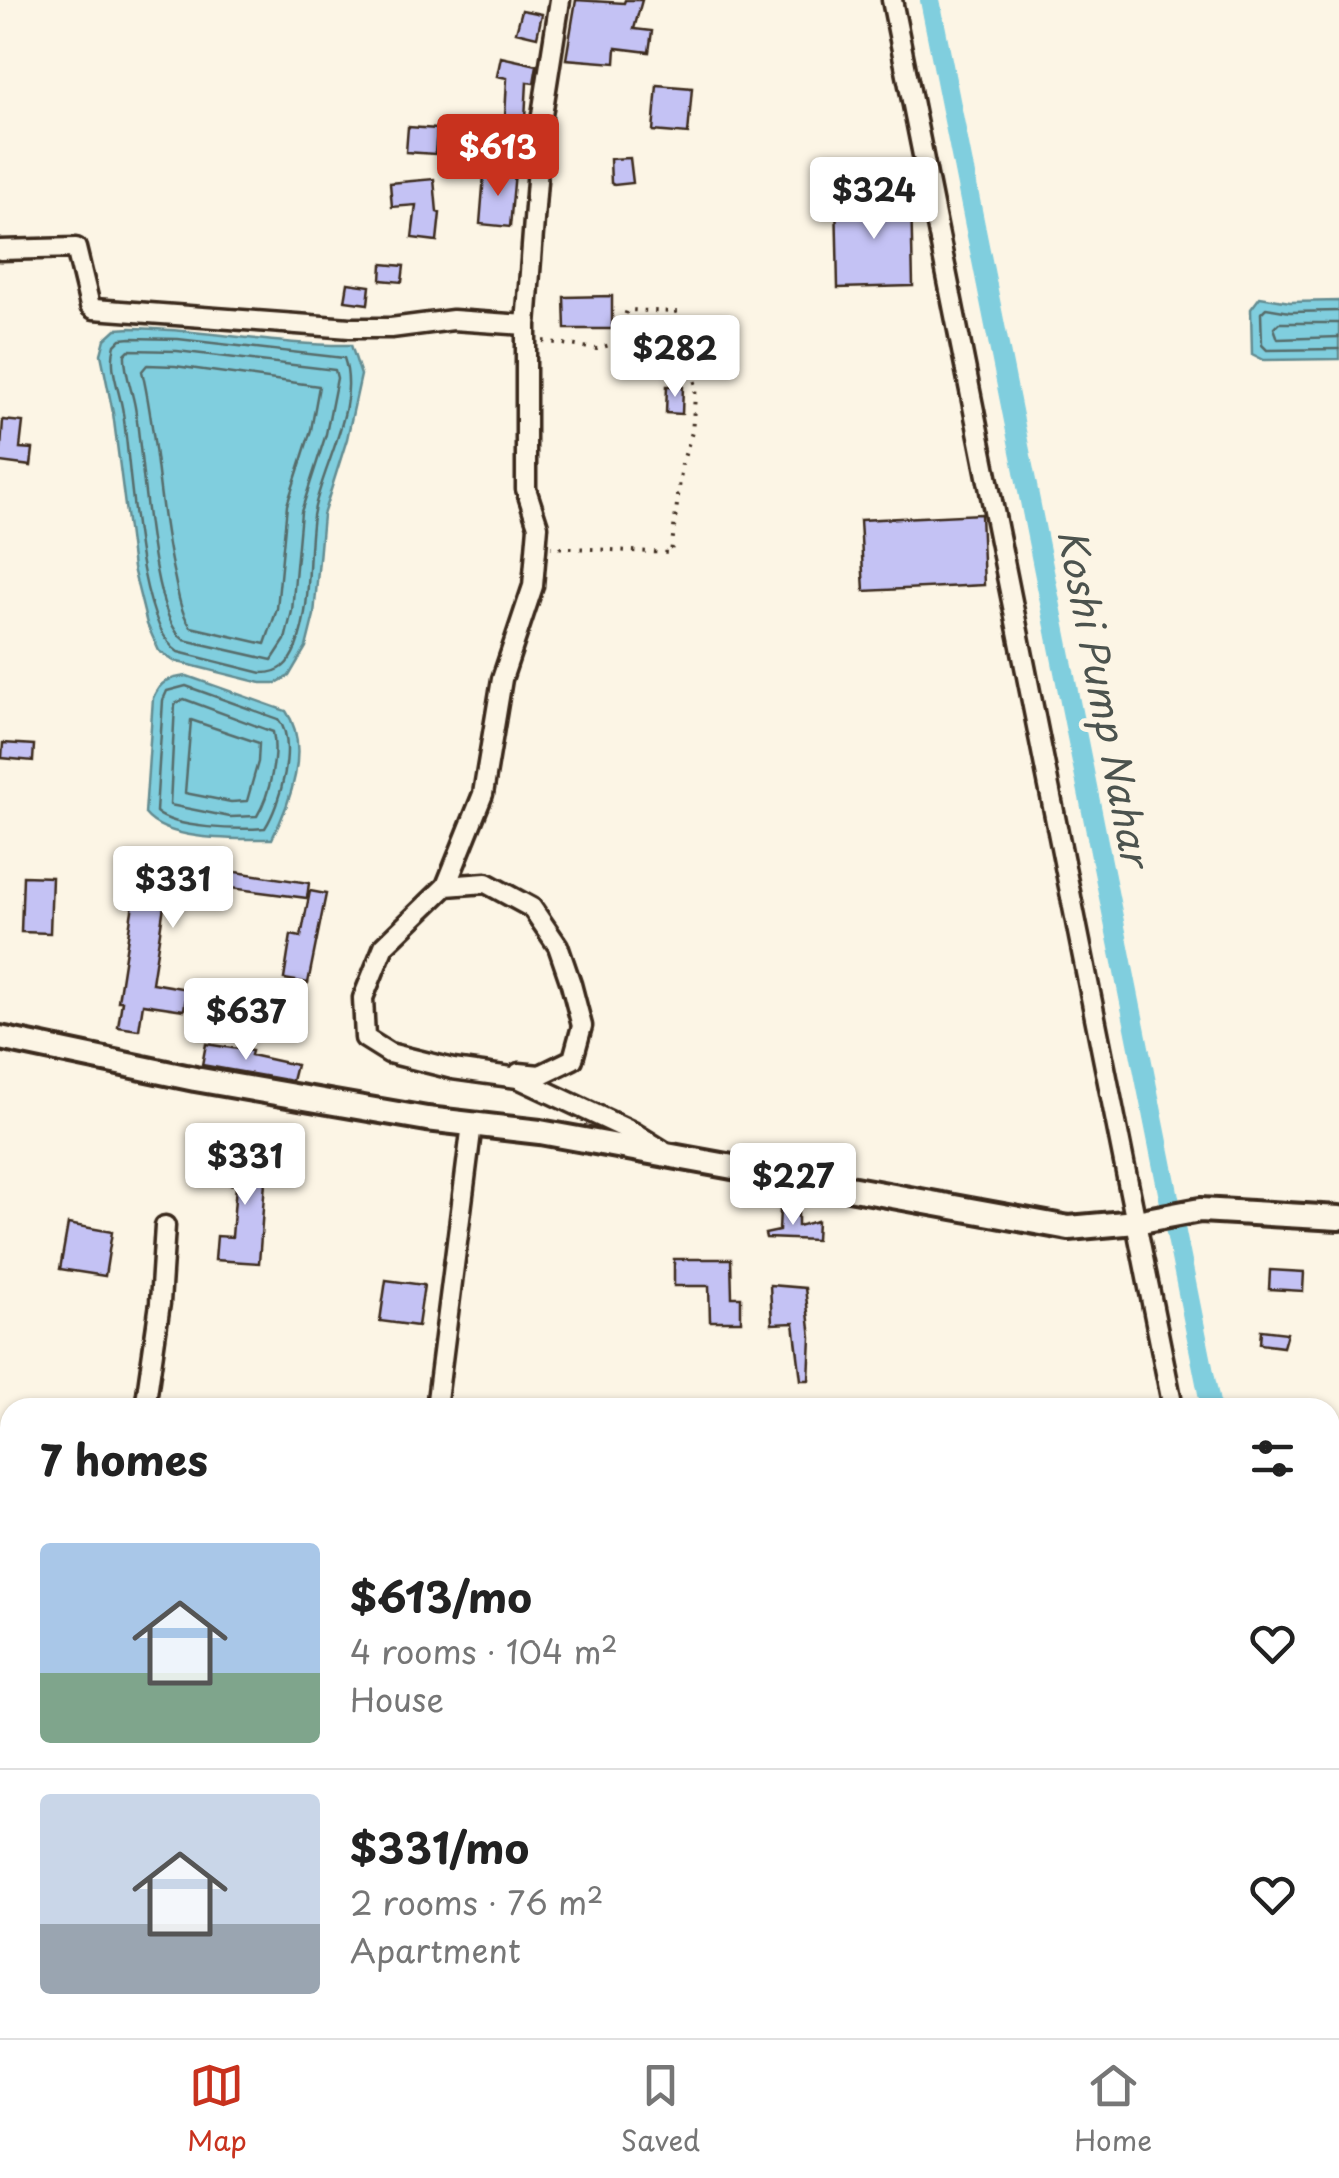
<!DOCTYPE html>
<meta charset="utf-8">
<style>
body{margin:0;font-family:"Playpen Sans",sans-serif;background:#f6f6f6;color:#222;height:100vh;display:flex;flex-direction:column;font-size:38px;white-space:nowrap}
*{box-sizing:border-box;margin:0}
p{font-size:32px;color:#767676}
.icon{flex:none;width:55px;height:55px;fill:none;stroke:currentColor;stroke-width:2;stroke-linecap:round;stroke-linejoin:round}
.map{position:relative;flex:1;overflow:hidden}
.drawer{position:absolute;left:0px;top:1398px;width:1340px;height:642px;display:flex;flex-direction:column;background:#fff;border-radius:30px 30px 0 0;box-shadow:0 2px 8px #0004}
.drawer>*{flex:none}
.price{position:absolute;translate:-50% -85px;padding:0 22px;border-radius:10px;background:#fff;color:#222;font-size:32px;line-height:65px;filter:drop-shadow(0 2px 5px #0008)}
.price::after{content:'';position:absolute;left:50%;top:60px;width:30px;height:22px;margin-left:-15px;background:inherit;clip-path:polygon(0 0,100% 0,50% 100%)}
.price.on{background:#c8321e;color:#fff}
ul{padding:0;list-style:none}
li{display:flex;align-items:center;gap:30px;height:250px;padding:0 40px}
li+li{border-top:2px solid #e0e0e0}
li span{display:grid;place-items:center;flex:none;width:280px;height:200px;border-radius:10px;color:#555}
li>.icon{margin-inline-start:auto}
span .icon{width:120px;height:120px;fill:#fffc;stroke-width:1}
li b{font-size:42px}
h2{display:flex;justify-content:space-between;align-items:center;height:120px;padding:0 40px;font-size:42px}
.dock{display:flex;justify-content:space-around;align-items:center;height:140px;border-top:2px solid #e0e0e0;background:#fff;font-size:28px;color:#767676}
.dock a{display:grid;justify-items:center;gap:5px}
.dock .on{color:#c8321e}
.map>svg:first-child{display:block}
</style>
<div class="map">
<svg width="1339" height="2038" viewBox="0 0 1339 2038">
<rect width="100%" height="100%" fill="#fcf5e5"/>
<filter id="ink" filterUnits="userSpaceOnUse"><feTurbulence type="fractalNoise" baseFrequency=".01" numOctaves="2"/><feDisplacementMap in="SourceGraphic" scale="20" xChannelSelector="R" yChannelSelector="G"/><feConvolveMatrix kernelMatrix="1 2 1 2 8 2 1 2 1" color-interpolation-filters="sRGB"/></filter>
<g filter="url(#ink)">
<path fill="#80cede" stroke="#648c91" stroke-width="2.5" d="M1260,297l30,5 49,-1v58l-75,1 -12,-6 -1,-45z
M131,328c74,1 146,18 220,17l10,30 -14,64 -24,76 -9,100 -8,32 -17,29 -13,7h-15l-87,-22 -15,-10 -12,-27 -14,-56 -20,-155 -12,-59 4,-15 11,-10z
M187,676l99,35c25,36 4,92 -14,128 -34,0 -105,3 -127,-25l8,-116c7,-17 16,-20 34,-22z"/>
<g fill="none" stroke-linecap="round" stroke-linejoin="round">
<path stroke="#576c6b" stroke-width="2.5" d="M1339,311l-49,1 -24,-4 -5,5 1,32 5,5 72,-1
M1339,323h-60l-5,5 4,11 61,-2
M131,338l47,1 166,19c17,49 -23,109 -31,158 -6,43 -1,90 -17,131 -7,17 -15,26 -34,26l-84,-21c-41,-27 -47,-189 -55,-239 -3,-23 -15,-45 -8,-68l6,-6z
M129,350l48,1 158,19 2,8 -11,56 -25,78 -9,99 -7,29 -13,20 -88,-20c-34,-22 -41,-189 -49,-233 -3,-18 -11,-35 -10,-53z
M147,365l28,1 144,20 -8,44 -24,75 -10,104 -12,35 -74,-17c-11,-15 -13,-34 -17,-52 -16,-67 -16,-137 -32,-204z
M186,686l92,33c20,23 2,86 -13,109 -26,2 -90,1 -109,-16l7,-112 4,-9z
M184,699l89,33c5,24 -3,62 -16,84l-27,1 -60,-12 5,-101z
M191,720l68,23 -1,19 -11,39 -16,1 -46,-9z"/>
<path stroke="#80cede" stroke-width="20" d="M930,0l281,1408
M1329,2030l2,8"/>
</g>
<path fill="#c4c2f4" stroke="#3b2a1e" stroke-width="2.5" d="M576,0l48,3 1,-3h17l-8,29 18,2 -3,21 -33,-4 -1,15 -49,-4z
M522,10l20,4 -5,23 -21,-5z
M501,57l36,8 -3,18 -7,-1 -2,37 -20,-1 2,-40 -10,-2z
M657,85l35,3 -4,46 -35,-3z
M408,127l29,2 -2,25 -29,-2z
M482,144l36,3v15l-37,-3z
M630,158l3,25 -19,2 -3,-2 -1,-24z
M515,172l-5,55 -30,-3 4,-49z
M434,179l3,33 3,1 -3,28 -25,-3 4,-33 -24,2 -2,-24z
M911,196l2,90 -75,2 -2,-90z
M382,264l22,2 -2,16 -21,-2z
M348,283l22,3 -2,18 -23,-3z
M612,296v33h-47l-1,-32z
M667,386h16l-1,28 -16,-1z
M3,420l20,2 -3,26 13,1 -2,17 -31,-4z
M981,514l3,71 -120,6 -4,-71z
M3,743l31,2 -1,16 -31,-3z
M170,862l139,21 -2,15 -139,-18 -16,103 35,6 -3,21 -41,-6 -4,26 -21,-3 4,-26h-4l21,-136 30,4z
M23,876l29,1 -2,56 -29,-1z
M310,891l16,3 -18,89 -24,-4 7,-44 10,2z
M206,1044l46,7 -1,4 45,10 -4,16 -90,-16z
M225,1152l42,2 -8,109 -44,-3 2,-24 15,1 4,-52 -7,-1 1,-10h-6z
M780,1209l18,1v16l19,-5 -1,19 -50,-2 -1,-4 14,-3z
M68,1224l44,8 -7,44 -45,-7z
M674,1259h57l1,38h9v24h-31l-1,-35h-35z
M1270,1270l34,2 -1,19 -34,-2z
M386,1280l38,5 -6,41 -38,-5z
M770,1285l35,3 6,49 -2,43h-8l-7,-57 -22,1z
M1261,1330l26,3 -4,14 -23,-3z"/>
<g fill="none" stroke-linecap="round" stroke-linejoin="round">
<g stroke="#3b2a1e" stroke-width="25">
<path id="minor" d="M560,0l-18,115 -16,210v164l12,37 -5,60 -31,93 -19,115 -37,92 -62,60 -21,52 2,40 24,15 64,16 65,9 115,54 29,18
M892,0l281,1408
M0,250l76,-2 14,58 4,3 256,19h41l62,-8 73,5
M446,886l40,-3 46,25 26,38 13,38 11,42 -9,33 -33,16 -21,-2
M145,1408l15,-105 5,-77
M436,1408l36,-284
M1294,2030l2,8"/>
</g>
<g stroke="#3b2a1e" stroke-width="30">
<path id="tertiary" d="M0,1038l195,41 232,40 113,13 529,96 67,-6 64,-12 139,8"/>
</g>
<path stroke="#3b2a1e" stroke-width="4" stroke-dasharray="2.5 8" stroke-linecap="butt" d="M543,341l54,8 19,-6 11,-33 49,2 1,25 19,48 -4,47 -10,32 -11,89 -120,-6"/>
<use href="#minor" stroke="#fcf5e5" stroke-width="18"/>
<use href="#tertiary" stroke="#fcf5e5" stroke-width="22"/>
</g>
</g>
<g text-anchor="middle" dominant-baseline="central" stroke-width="10" stroke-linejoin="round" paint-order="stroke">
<g font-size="38" font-style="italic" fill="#4c534e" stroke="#fcf5e5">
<text transform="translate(1105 697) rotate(79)">Koshi Pump Nahar</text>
</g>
</g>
</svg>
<b class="price on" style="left:498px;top:199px">$613</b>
<b class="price" style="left:874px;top:242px">$324</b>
<b class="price" style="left:675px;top:400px">$282</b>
<b class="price" style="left:173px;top:931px">$331</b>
<b class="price" style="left:246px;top:1063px">$637</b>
<b class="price" style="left:245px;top:1208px">$331</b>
<b class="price" style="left:793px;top:1228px">$227</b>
<section class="drawer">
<h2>7 homes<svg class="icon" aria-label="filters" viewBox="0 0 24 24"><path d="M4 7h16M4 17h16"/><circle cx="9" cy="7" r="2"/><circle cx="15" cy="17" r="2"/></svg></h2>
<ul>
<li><span style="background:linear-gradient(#a9c7e8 65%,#7fa58c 0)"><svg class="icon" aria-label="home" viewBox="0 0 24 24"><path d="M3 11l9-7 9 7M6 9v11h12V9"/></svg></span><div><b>$613/mo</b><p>4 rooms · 104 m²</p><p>House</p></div><svg class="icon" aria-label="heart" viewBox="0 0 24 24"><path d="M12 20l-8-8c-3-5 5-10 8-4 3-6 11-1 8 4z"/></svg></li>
<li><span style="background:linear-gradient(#c9d6e8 65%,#9aa5b1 0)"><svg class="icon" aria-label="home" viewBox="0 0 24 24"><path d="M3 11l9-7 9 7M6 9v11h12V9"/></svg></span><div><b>$331/mo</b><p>2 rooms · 76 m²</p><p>Apartment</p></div><svg class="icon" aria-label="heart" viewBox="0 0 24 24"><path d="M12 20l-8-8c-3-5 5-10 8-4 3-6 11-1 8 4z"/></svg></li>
</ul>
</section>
</div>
<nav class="dock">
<a class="on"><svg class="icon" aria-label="map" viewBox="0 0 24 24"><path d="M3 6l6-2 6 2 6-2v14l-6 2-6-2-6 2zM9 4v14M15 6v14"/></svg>Map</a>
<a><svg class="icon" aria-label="saved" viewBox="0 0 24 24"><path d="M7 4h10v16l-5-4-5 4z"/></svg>Saved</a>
<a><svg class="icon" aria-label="home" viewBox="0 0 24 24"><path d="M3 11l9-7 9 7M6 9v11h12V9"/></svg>Home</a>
</nav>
